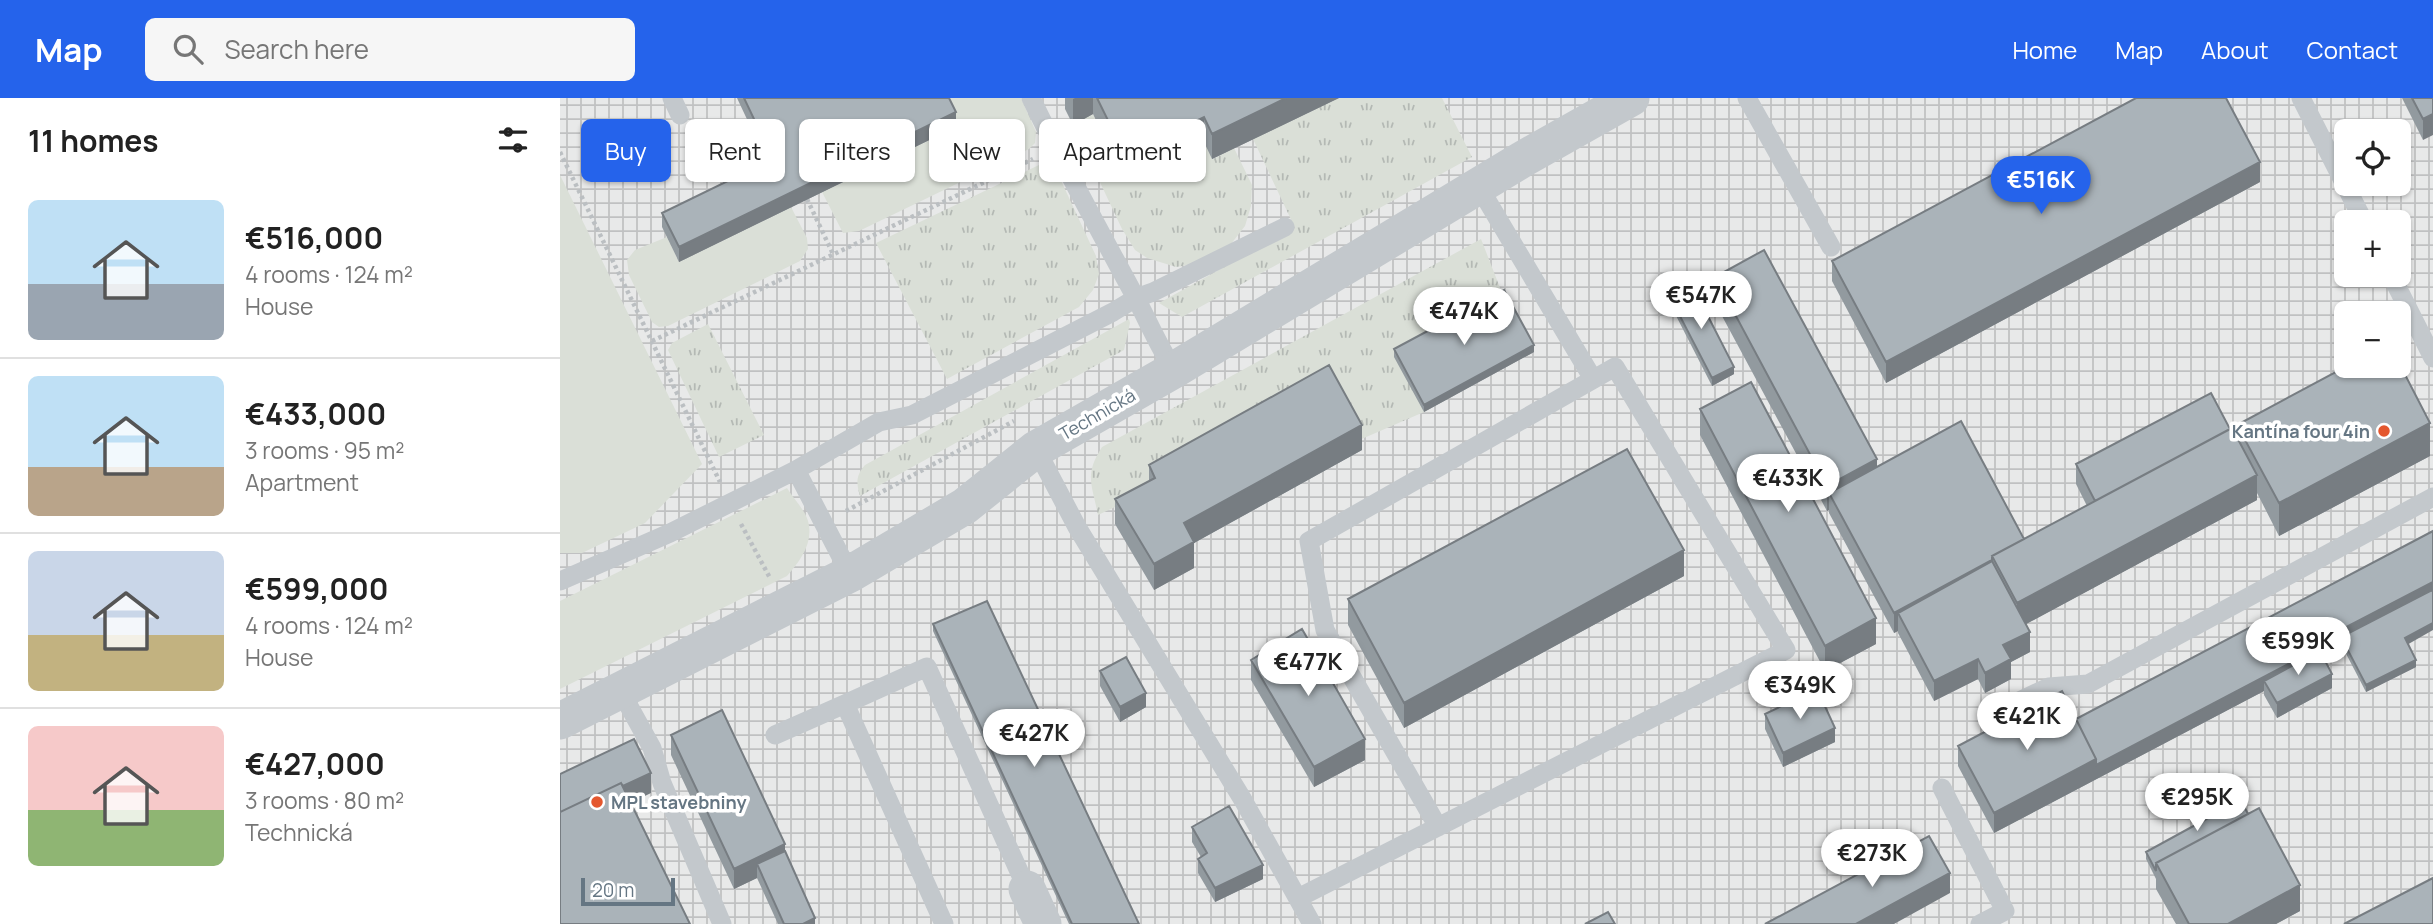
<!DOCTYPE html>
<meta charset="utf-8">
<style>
body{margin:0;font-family:Manrope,sans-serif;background:#f6f6f6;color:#222;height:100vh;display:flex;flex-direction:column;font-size:26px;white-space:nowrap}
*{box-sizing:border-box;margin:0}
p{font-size:23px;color:#767676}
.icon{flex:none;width:38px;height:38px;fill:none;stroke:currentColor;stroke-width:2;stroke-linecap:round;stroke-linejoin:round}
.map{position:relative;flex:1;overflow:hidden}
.drawer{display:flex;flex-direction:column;background:#fff;width:560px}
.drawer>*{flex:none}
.banner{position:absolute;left:21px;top:21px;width:665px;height:63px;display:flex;gap:14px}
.buttons{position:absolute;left:1774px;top:21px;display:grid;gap:14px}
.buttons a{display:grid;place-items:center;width:77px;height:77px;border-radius:10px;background:#fff;box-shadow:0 2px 5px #0004;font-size:35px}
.scale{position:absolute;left:21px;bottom:18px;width:94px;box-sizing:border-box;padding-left:7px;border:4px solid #657683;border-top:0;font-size:19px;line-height:24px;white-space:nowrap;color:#657683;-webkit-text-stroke:5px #fff;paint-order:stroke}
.price{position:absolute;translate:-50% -60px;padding:0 16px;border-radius:24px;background:#fff;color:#222;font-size:23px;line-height:46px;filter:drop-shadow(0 2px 4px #0008)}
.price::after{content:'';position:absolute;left:50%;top:42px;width:21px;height:16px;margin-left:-10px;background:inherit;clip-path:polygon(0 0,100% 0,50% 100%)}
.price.active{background:#2563eb;color:#fff}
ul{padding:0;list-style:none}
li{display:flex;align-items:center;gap:21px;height:175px;padding:0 28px}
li+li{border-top:2px solid #e0e0e0}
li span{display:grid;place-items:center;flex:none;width:196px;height:140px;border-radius:10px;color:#555}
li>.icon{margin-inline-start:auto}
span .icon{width:84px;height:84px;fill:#fffc;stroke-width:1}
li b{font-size:30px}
h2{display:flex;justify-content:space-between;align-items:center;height:84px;padding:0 28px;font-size:30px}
.tag{padding:0 24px;border-radius:10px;background:#fff;box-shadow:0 2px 5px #0004;font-size:24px;line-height:63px}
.tag.active{background:#2563eb;color:#fff}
header{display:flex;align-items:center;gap:42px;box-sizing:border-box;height:98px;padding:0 35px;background:#2563eb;color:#fff}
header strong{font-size:33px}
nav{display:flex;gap:38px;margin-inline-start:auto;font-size:24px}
.search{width:490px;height:63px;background:#f6f6f6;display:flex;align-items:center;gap:18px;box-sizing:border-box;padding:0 24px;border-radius:10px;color:#767676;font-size:26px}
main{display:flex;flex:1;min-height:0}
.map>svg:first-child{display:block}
</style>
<header>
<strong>Map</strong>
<div class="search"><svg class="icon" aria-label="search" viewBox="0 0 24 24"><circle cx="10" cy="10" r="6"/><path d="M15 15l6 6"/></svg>Search here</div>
<nav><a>Home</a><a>Map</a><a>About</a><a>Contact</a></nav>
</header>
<main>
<section class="drawer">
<h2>11 homes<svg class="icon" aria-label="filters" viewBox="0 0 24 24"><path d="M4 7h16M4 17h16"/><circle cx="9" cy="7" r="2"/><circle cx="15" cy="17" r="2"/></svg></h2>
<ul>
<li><span style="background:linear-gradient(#bfe0f5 60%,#9aa5b1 0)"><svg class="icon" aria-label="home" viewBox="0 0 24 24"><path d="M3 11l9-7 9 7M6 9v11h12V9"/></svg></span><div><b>€516,000</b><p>4 rooms · 124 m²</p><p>House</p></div></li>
<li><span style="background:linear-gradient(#bfe0f5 65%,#b9a48a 0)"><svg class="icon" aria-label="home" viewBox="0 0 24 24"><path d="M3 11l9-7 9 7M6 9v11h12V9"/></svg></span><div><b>€433,000</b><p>3 rooms · 95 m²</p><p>Apartment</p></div></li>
<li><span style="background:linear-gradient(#c9d6e8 60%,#c2b280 0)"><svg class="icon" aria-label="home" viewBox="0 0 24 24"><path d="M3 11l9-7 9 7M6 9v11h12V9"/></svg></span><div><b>€599,000</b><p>4 rooms · 124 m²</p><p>House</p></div></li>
<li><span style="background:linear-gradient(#f6c9c9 60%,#8fb573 0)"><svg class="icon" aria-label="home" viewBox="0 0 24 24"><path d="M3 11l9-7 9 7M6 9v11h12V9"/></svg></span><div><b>€427,000</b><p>3 rooms · 80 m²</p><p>Technická</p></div></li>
</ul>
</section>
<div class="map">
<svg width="1873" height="826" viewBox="0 0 1873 826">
<defs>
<pattern id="industrial-grid" width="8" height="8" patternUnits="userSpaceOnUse" patternTransform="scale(1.75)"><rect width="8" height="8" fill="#e8e9e9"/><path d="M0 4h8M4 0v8" fill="none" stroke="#c0c1c2"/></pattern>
<pattern id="grass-tufts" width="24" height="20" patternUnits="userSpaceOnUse" patternTransform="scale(1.75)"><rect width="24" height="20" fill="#dadfd7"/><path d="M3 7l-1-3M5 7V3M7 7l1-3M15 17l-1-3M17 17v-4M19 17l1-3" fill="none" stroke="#b4b9b4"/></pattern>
</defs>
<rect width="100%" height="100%" fill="#fafaf8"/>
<path fill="url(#industrial-grid)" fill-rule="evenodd" d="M0,0h1873v826h-1873zM1787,33h52v53h-52zM1787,124h52v53h-52zM1787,215h52v53h-52z"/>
<path fill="url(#grass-tufts)" d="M779,0h103l30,59 -290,160 -23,-14 136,-75 -42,-89z
M533,16l32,66 79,-38 9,17 21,-11 18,37 -1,21 -6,20 -14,18 -35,20 -20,3 -29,-9 -12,-8 -13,-21 -49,-104z
M479,67l13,2 5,5 39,84 3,18 -6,16 -14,17 -132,72 -71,-136z
M921,141l23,59 -80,114 -67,29 -208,50 -51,24c-6,-31 -14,-40 4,-68z
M569,221l1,4 -6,27 -264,146c-4,-13 -4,-21 5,-31z
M148,226l56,111 -45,22 -51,-107 4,-7z"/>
<path fill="#dadfd7" d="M382,0h79l15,34 -1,11 -6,6 -170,82 -16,2 -21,-41 134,-65z
M0,77l142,289 -57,59 -63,30h-22z
M231,109l16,31 1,11 -8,12 -132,65 -9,1 -7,-5 -23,-47 -2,-15 8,-10 32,-13 12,25z
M227,390c6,10 18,22 21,33 6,22 -8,40 -21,55l-227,113v-88z"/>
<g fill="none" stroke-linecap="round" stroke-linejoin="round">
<path stroke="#bbbfc2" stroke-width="4.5" stroke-dasharray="3.5 3.5" stroke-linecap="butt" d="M0,54l160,330
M247,101l26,55
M92,243l381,-182
M286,413l168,-90
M181,426l29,54"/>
<path stroke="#c3c8cc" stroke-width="19" d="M112,0l8,17
M471,0c31,65 66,128 100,191 15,27 26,55 43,81
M1187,0l84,149
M1741,0l63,124
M919,89l114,192
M1831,177l42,83
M476,351l41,78 166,273 69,124
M290,476l-54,-104 83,-48 33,-7 201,-103 23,-14 17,-6 132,-65
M0,483l110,-48 126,-63
M60,592l32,58 10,35 60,141
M285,606l82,-37 100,222
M1434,615l55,-26 39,-3 345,-187
M215,637l70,-31 99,220
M1382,690l63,123 -25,13
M738,800l488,-248 -171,-283 -306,174 16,89 113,197"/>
<path stroke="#c3c8cc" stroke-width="37" d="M0,623l290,-147 115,-68 71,-57 138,-79 349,-211 108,-61
M467,791l16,35"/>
</g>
<path fill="#929a9f" d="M177,0h212l7,29 -277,135 -17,-35v-14l105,-51z
M505,0h274l-127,61 -8,-17 -79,38 -32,-66 -20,11 -8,-16z
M1842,0h31l-10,42z
M1700,84l-374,201 -54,-102v-20z
M1155,179l162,190 147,72 63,-33 -11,-22v-20l154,-35 7,10v-14l193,31 -151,80 -22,-43v7l-231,124 4,28 -19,10v17l-26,14 -7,-14 -44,22 -36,-68v-2l-4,2 -65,-120v-3l-2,1 -112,-208z
M1109,197l65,79 -22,12 -43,-84z
M834,251l140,3 -110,60 -30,-55z
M1140,311l176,235 -51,27 -125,-236z
M802,352l-168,93v25l-40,22 -39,-66v-25l34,-18v-16z
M1873,433l-25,113 8,23 -50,25 -25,-48 -5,3v6l-12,6 8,29 -55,30 -13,-23v-4l-270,142 -36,-67v-20l118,-27z
M1124,478l-280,152 -56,-103v-26z
M373,526l206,300h-70l-136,-293z
M691,562l114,100 -51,27 -63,-107z
M540,573l46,36 -26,15 -20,-36z
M1205,616l70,28 -52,25 -18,-38z
M111,637l114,116 30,73h-37l-21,-46 -23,11 -63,-134z
M632,729l71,52 -48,23 -17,-29v-14l3,-2 -9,-15z
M1586,754l154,59 -24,13h-100l-20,-35v-10l-10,-20z"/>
<path fill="#777d82" d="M515,0h18v16l-20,11v-26z
M726,0h53l-127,61v-25z
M396,14v15l-277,135v-15z
M1873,16v21l-10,5v-21z
M644,19v25l-79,38v-25z
M1700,64v20l-374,201v-21z
M974,247v7l-110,60v-7z
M1174,269v7l-22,12v-8z
M1870,325v33l-151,80v-33z
M802,327v25l-168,93v25l-40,22v-26l30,-41z
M1317,361v26l-48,8v17l-2,1v-25z
M1697,377v25l-240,129v-26z
M1124,452v26l-280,152v-25z
M1432,462v20l-94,33v18l-4,2v-20z
M1873,484v15l-92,40v7l-5,3v6l-67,36 -5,-8v10l-270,142v-20z
M1316,520v26l-51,27v-25z
M1873,525v7l-28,16v-8z
M1470,534v20l-19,10v17l-26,14v-20l18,-28z
M1418,561v20l-44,22v-20z
M1856,562v7l-50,25v-7z
M1772,576v14l-55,30v-15z
M586,595v14l-26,15v-15z
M1275,630v14l-52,25v-14z
M805,641v21l-51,27v-20z
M91,675v20l-91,44v-21z
M225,746v21l-28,-1v14l-23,11v-20z
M703,767v14l-48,23v-14z
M1390,775v20l-56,31h-38z
M1740,787v26l-24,13h-48z
M255,820v6h-12z"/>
<path fill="#aab3b9" stroke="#777d82" stroke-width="2" d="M184,0h205l7,14 -277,135 -17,-34 111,-54z
M537,0h189l-74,36 -8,-17 -79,38z
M1576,0h90l34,64 -374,200 -54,-101z
M1852,0h21v16l-10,5z
M1204,152l113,209 -50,27 -112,-209z
M1131,185l43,84 -22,11 -43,-83z
M944,192l30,55 -110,60 -30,-56z
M1839,265l31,60 -151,80 -42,-78 110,-59h52z
M769,267l33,60 -178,98 10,19 -40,22 -39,-65 40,-21 -6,-13z
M1191,284l125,236 -51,28 -125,-237z
M1651,295l19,36 -135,72 -19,-37z
M1401,323l63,118 -32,17v4l-98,53 -65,-120z
M1672,330l25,47 -240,128 -25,-47z
M1067,351l57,101 -280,153 -56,-104z
M1873,433v51l-100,52 3,5 -240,126v-6l-20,-40z
M1432,463l38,71 -27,13 8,14 -26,14 -7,-14 -44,22 -36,-68z
M1872,492l1,2v31l-28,15 11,22 -50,25 -25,-48z
M427,503l152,323h-67l-139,-300z
M742,531l63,110 -51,28 -63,-107z
M1760,553l12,23 -55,29 -13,-22z
M566,559l20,36 -26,14 -20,-36z
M1257,591l18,39 -52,25 -18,-39z
M1502,593l34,68 -102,54 -36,-67z
M162,612l63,134 -51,25 -63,-134z
M74,641l17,34 -28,13 -2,-3 -61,29v-38z
M61,685l69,141h-130v-112z
M1681,702l7,14 -92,49v8l-10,-19z
M669,708l34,59 -48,23 -17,-29 9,-6 -15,-26z
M1699,710l41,77 -72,39h-39l-33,-61z
M1369,738l21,37 -94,51h-91z
M225,753l30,67 -12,6h-19l-27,-60z
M1873,780v46h-89z
M1048,814l7,12h-30z"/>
<g fill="#e4572e" stroke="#fff" stroke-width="2.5">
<circle cx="1824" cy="333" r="7"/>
<circle cx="37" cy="704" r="7"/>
</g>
<g text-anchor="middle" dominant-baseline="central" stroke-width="7" stroke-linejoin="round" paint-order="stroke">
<g font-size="18" fill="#657683" stroke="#fff">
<text transform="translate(537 316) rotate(-30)">Technická</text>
</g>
<g font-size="18" font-weight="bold" fill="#657683" stroke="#fff" text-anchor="end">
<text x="1810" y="333">Kantína four 4in</text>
<text x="51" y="704" text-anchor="start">MPL stavebniny</text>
</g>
</g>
</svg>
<div class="buttons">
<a><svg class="icon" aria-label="locate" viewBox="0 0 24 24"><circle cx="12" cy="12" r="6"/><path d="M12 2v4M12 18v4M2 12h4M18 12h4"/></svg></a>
<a>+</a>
<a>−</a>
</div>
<div class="scale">20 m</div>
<b class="price active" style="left:1481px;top:118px">€516K</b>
<b class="price" style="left:1141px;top:233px">€547K</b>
<b class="price" style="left:904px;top:249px">€474K</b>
<b class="price" style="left:1228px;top:416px">€433K</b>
<b class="price" style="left:1738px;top:579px">€599K</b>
<b class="price" style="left:748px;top:600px">€477K</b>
<b class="price" style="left:1240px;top:623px">€349K</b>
<b class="price" style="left:1467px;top:654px">€421K</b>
<b class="price" style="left:474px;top:671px">€427K</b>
<b class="price" style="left:1637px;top:735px">€295K</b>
<b class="price" style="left:1312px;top:791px">€273K</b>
<div class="banner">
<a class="tag active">Buy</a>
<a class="tag">Rent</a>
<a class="tag">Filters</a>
<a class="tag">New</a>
<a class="tag">Apartment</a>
</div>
</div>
</main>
